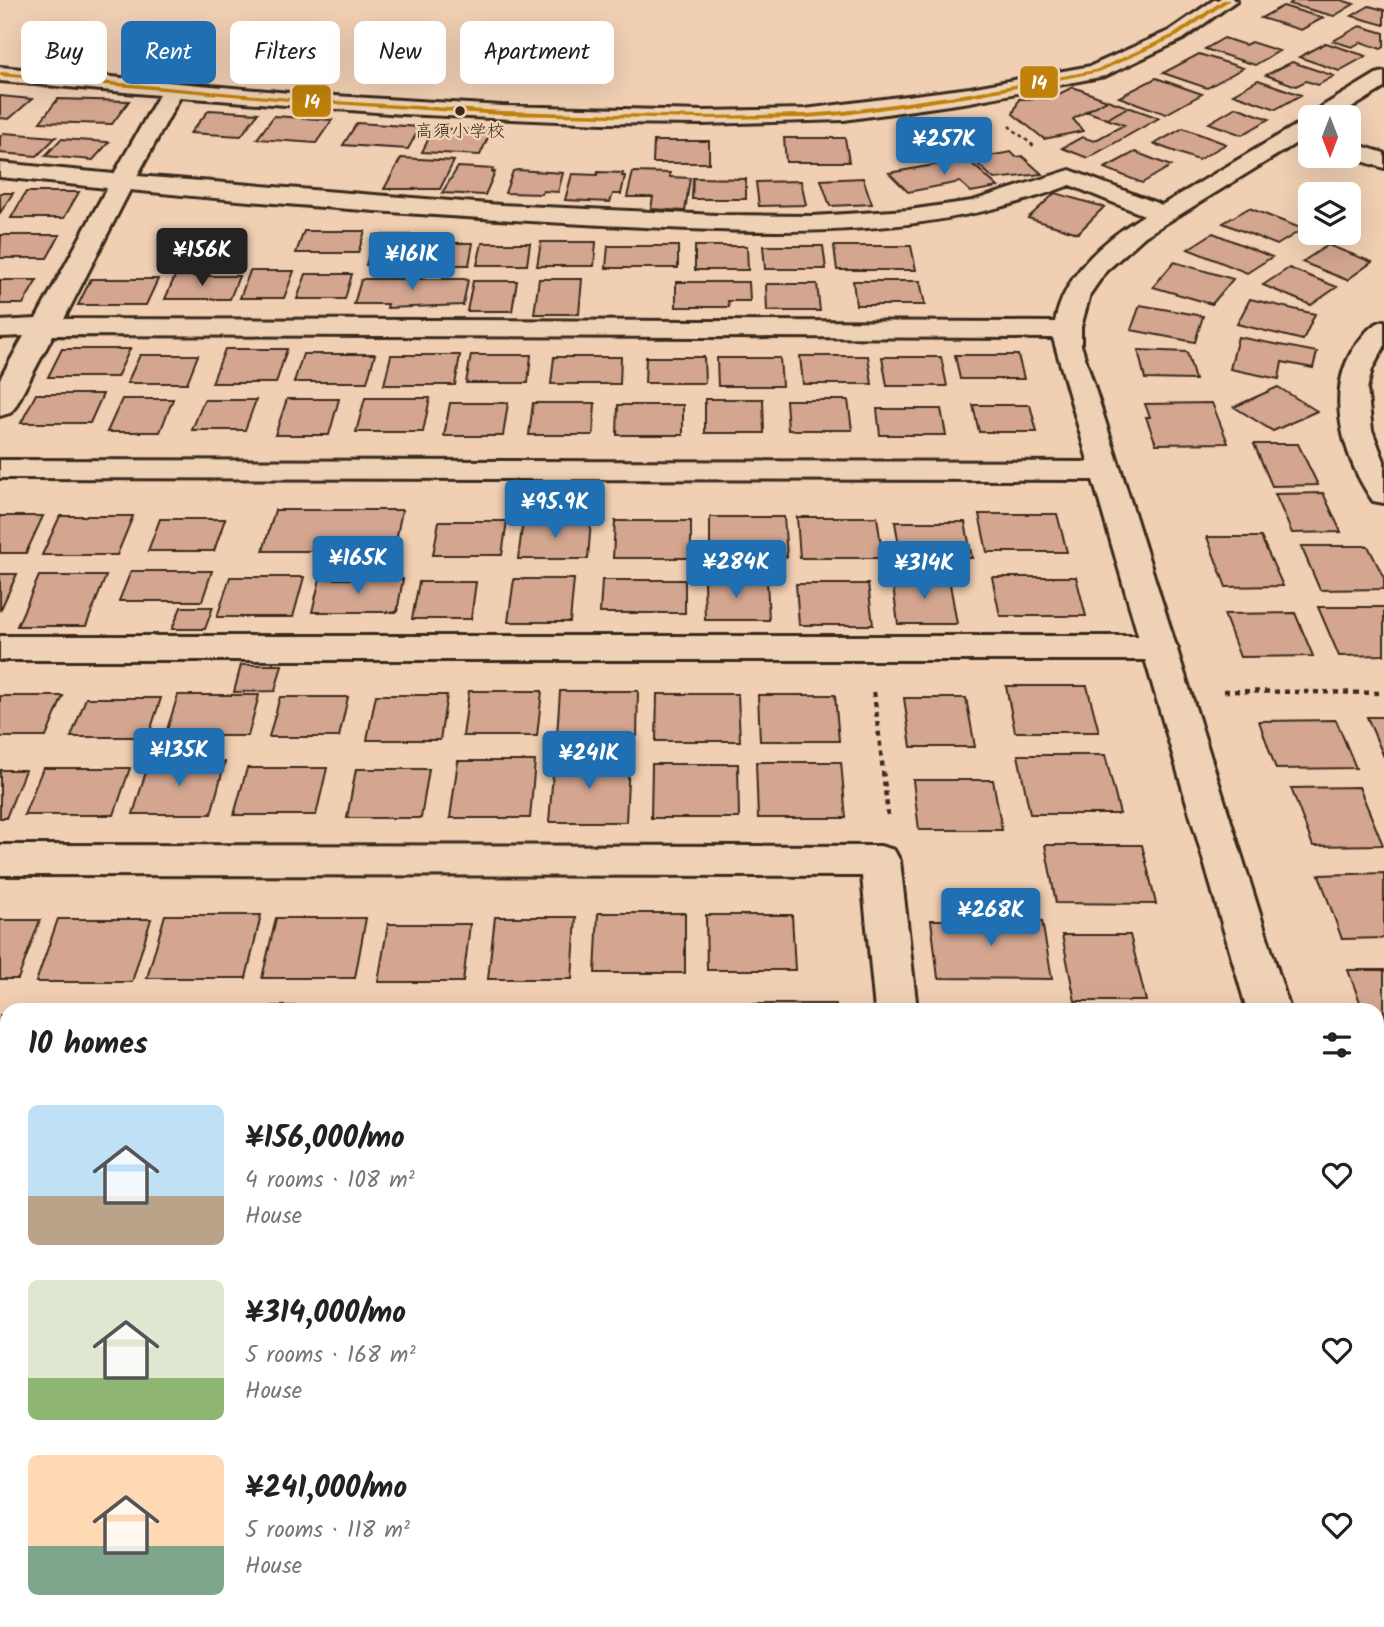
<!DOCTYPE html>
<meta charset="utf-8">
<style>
body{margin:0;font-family:Kalam,"Klee One",sans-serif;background:#f6f6f6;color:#222;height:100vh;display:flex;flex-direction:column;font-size:26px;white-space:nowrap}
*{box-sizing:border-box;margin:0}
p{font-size:23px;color:#767676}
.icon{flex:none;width:38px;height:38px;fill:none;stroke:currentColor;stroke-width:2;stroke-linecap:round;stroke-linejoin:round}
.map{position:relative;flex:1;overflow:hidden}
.sheet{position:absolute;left:0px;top:1003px;width:1384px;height:625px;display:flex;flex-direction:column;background:#fff;border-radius:21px 21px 0 0;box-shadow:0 7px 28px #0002}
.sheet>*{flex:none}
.hud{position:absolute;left:21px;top:21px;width:700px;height:63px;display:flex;gap:14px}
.needle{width:46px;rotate:180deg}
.buttons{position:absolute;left:1298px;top:105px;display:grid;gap:14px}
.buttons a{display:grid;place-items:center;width:63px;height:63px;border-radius:10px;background:#fff;box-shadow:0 7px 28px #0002;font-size:35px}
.price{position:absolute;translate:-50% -60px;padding:0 16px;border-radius:7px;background:#1f6fb2;color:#fff;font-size:23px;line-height:46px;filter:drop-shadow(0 2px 4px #0008)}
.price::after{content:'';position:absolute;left:50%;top:42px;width:21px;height:16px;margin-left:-10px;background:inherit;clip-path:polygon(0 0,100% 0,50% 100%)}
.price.active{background:#222;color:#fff}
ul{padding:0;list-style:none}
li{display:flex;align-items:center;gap:21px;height:175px;padding:0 28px}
li span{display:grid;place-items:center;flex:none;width:196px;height:140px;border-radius:10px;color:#555}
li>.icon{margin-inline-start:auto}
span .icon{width:84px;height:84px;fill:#fffc;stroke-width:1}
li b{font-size:30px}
h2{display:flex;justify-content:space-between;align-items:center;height:84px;padding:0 28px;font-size:30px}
.chip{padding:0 24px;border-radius:10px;background:#fff;box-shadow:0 7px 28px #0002;font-size:24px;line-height:63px}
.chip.active{background:#1f6fb2;color:#fff}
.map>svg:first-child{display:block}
</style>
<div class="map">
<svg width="1384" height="1627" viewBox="0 0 1384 1627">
<rect width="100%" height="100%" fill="#f0cfb3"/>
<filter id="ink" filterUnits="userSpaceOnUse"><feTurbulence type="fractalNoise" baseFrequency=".0143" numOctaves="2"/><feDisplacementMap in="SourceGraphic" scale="14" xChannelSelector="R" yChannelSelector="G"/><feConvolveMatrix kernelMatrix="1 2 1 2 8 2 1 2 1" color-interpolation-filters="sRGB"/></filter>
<g filter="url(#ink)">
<path fill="#d4a690" stroke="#3b2a1e" stroke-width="2" d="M1295,0h46l13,4 -20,12 -45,-12z
M1283,6l40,12 -22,12 -40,-12z
M1369,6l15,4v15l-32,-9z
M1360,26l24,7v14l-3,2 -20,-7 -9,5 -19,-6z
M1224,38l21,7 6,-3 28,9 -24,14 -50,-16z
M1326,43l40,13 -27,15 -40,-14z
M1199,54l44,14 -36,20 -44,-15z
M1292,62l42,14 -16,9 -12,-4 -10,5 -30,-11z
M1156,78l46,16 -36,20 -47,-17z
M1258,80l43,15 -25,14 -43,-15z
M1073,87l34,13 -34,19 10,12 -39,8 -31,-25 6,-15h30z
M0,96l32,3 -23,20 -9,-1z
M58,99l71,2 -17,23 -72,-2z
M1107,100l21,7 -21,12 -21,-8z
M1128,107l31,11 -71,40 -26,-10 20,-11 12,4 30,-16 -17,-6z
M1236,107l33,12 -27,16 -33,-12z
M209,110l49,3 -17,23 -51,-3z
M274,116l58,4 -16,23 -59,-4z
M357,123l63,4 -12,22 -65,-4z
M434,128l57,3 -11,24 -58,-3z
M1183,128l43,16 -28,16 -44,-16z
M4,133l52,4 -19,19 -37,-3v-16z
M784,138h61l4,24h-63z
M61,139l48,3 -16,18 -48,-4z
M654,141h55v22h-56z
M1011,152l5,5 6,-1 20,18 -48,5 -22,-20z
M1135,152l36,14 -29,17 -37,-15z
M401,158l53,3 -14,28h-56z
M967,159l31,28 -27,5 -11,-10 -52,10 -19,-19z
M458,167l35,2 -1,3h3l-10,23 -43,-2z
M517,170l46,3 -5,19 -15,-1 -1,3 -37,-1 8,-22z
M598,172l25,1 -1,3h3l-4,18h-8l-3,8 -45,-2 7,-26 25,1z
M633,172l37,1v4l20,1 -5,33 -34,-2 2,-12h-26z
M693,178l53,1v20h-54z
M863,178l9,26 -42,2 -9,-26z
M801,181l5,24 -47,1 -3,-24z
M26,192h53l-15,26h-53z
M0,193h13l-13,20z
M1055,193l49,14 -26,26 -50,-15z
M1249,208l54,21 -26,16 -54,-22z
M304,231h61l-7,22h-62z
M1213,233l59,24 -25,16 -59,-24z
M1,235h59l-13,23h-47z
M374,235h38l-7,30h-39z
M541,242h55l-2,24h-57z
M428,243h45l-4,22h-46z
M482,243h48l-3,22h-50z
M1328,245l44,17 -25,18 -45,-18z
M608,246h70v22h-72z
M695,246h52l1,24h-53z
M763,246h60l3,23h-61z
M834,246h77l5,24h-79z
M1174,262l59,17 -21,25 -59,-17z
M1289,268l48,19 -26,18 -48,-20z
M250,271h44l-10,27h-44z
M306,274h46l-7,25h-48z
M175,276h64l-9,23h-65z
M91,279h67l-12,26h-68z
M364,279h100l4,1 -5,25 -76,3 1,-4h-34l7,-24z
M539,279h43l-3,35h-45z
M0,280h37l-14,24h-23z
M473,281h44l-5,30h-45z
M853,281h67l5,24h-69z
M676,282h73l1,19h-22l1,6h-53z
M766,284h51l3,27h-53z
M1250,299l65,15 -12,26 -66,-16z
M1140,305l63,11 -8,26 -64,-12z
M1238,337l79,15 -4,16 -31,-6 -3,17 -49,-10z
M62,349h68l-13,28h-69z
M225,349h62l-11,34h-64z
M1138,350l49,2 8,28 -50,-1z
M303,354h72l-8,28h-73z
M140,355h58l-11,28h-60z
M391,355h69l-5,30h-71z
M471,355h60l-3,28h-62z
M955,355h63l6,24h-64z
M800,356h68l4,28h-69z
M554,357h67l-1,27h-69z
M646,357h58l1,26h-60z
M882,357h59l6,29h-60z
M717,358h63l2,28h-64z
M1278,387l39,24 -44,20 -39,-24z
M36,394h67l-13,29h-69z
M365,398h65l-7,34h-67z
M122,399h51l-13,33h-53z
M287,399h52l-10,36h-54z
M705,399h58l1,34h-59z
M204,400h52l-11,30h-53z
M786,400h62l4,30h-64z
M450,403h58l-5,33h-59z
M533,403h62l-2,32h-64z
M1212,403l16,40 -72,1 -10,-27h4l-5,-13z
M618,405h65v30h-66z
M973,405h57l7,27h-58z
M877,409h64l5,26h-66z
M1254,444h44l20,41 -46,1z
M1323,493l18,39 -49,1 -17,-39z
M275,510h127l-8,41h-131z
M979,514h78l10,38h-80z
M0,516h43l-17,37h-26z
M60,516h73l-16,39h-75z
M710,517h74l3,40h-77z
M797,517h80l6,41h-83z
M160,519h65l-11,32h-66z
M523,520h68l-3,39h-70z
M439,521h68l-5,34h-69z
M615,521h76v37h-78z
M895,522h70l7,36h-71z
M1207,537h54l22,49 -57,1z
M1301,546h67l16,32v11l-64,1z
M131,571h81l-10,30h-83z
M0,574h17l-17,37z
M39,576h67l-20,50h-69z
M230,577h74l-11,40h-76z
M992,577h84l10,39h-86z
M892,578h57l8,46h-59z
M320,579h83l-6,33h-85z
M514,579h60l-4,43h-62z
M602,580h83v33h-85z
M704,580h63l2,40h-64z
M419,582h57l-5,37h-59z
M796,584h72l5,41h-74z
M181,607h32l-8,22h-33z
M1318,607h66v48l-45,1z
M1295,613l18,43 -73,1 -16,-43z
M241,665h41l-7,26 -41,1z
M1006,686h81l12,46h-84z
M469,691h73l-5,45h-74z
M560,691h78l-1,45h-80z
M657,694h81l2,47h-84z
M178,695h81l-11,41h-83z
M376,695h71l-7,45h-73z
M758,695h77l4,46h-79z
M0,696h63l-17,41h-46z
M280,697h68l-9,40h-70z
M86,698h75l-13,39h-77z
M904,698h62l9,49h-64z
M1367,717h17v40z
M1336,720l20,48 -80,1 -17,-48z
M1018,755h87l15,59h-90z
M554,760h75l-3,62h-77z
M458,761h77l-5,57h-80z
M149,762h76l-14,52h-78z
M756,762h85l5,56h-88z
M652,764h86l1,54h-88z
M43,768h87l-16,47h-90z
M247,768h80l-11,47h-82z
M356,769h73l-8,49h-74z
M0,770h25l-19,48h-6z
M913,780h80l9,50h-83z
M1359,787l24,58 -70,1 -22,-58z
M1045,845h97l14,59 -100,-1z
M1384,873v65l-42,1 -23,-64z
M598,913h87v60h-90z
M165,915h96l-15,63h-99z
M706,915h86l3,55h-88z
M495,917h81l-4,62h-84z
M967,917h70v4h5l10,58 -114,-1 -7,-58h36z
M276,918h90l-11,60h-93z
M58,919h93l-19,63h-96z
M0,920h40l-22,59h-18z
M388,924h82l-7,58h-85z
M1062,935h68l16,66h-71z
M1348,970h36v78h-7v-38h-14z
M738,1004h98v6h-98z
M273,1006h92l-1,4h-92z
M162,1008h91l-91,2z
M0,1015h7v29l-7,19z
M7,1233v60h-7v-38z
M0,1346h7v87h-7z
M150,1620h111l-1,7h-111z
M743,1620h144l1,7h-145z
M1199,1620h129l2,7h-130z
M448,1624h114v3h-114z
M594,1626h117v1h-117z
M1016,1626h132v1h-132z"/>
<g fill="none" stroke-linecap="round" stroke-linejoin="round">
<g stroke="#3b2a1e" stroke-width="6">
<path id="minor" d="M1214,0h23l-54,39 -78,37 -135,26 -126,18 -140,4 -101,-1 -201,-9 -222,-17 -43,79 364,29 216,10 96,1 96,-6 63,-9 98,-31 92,35 148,-88 3,-5 63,-38 8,-2v16l-47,29h-26v17l-166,102 -39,35 -16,23 -9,33v18l40,126 -4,7 -11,2 -11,-2 -4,-7 -38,-133 -1000,-3 -38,72 -5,6 -10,3v-37l24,-43 -24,1v-16l36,-2 71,-131 -107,-11v-14l114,11 45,-79 -159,-14v-14l301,27 201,12 202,5 101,-2 165,-21 121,-22 78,-35zM1070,185l74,30c-40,25 -79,58 -89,107l-991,-3 66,-129c151,15 302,26 454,34 164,8 329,21 486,-39z
M1349,142l35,11v15l-38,-12h3z
M1384,321v26l-12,22 -5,20 5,41 12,31v42l-11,-2c-31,-45 -51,-115 -13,-161 7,-9 12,-16 24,-19z
M0,636h1161l12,4 5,8 -5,8 -12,4h-1161z
M0,845l880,1 14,4 6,11 17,149h-42l-13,-134 -862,-1z
M0,1118h7v40h-7z
M0,1497h7v54h-7z
M1377,1499h7v54h-7z
M933,1620h56v7h-56z"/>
</g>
<g stroke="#3b2a1e" stroke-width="6">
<path id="tertiary" d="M0,460l1106,2 11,2 4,7 169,539h-43l-154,-530 -1093,-2z
M1377,1347l7,3v71l-7,-3z"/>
</g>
<path stroke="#3b2a1e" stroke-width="2.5" stroke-dasharray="3.5 3.5" stroke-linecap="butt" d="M1009,126l26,21"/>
<path stroke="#3b2a1e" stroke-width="4.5" stroke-dasharray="5 5" stroke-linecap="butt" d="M1224,691l160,2
M874,692l14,123"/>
<use href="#minor" fill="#efd2b5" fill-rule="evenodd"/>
<use href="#tertiary" fill="#efd2b5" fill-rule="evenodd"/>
<g stroke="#efd2b5" stroke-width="6">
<path id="bus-1" d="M1223,0h7l-52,36 -79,36 -129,25 -126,18 -39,3 -101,1 -202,-4 -201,-13 -301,-26v-4l301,27 201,12 202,5 101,-2 39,-3 126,-18 125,-23 79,-36z"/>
</g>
<use href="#bus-1" fill="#bf8109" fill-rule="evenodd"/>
</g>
</g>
<circle fill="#3b2a1e" stroke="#efd2b5" stroke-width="2.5" cx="460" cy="111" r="6"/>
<g text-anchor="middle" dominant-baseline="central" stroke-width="5" stroke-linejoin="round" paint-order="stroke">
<g font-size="18" fill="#3b2a1e" stroke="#efd2b5">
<text x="460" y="132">高須小学校</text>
</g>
</g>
<g stroke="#efd2b5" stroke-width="2.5">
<rect x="1019" y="65" width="40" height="34" rx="7" fill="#bf8109"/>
<rect x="291" y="84" width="41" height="34" rx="7" fill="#bf8109"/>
</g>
<g font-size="19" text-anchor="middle" font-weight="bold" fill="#fff">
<text x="1039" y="89">14</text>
<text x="312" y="108">14</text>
</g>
</svg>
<div class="buttons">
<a><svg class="needle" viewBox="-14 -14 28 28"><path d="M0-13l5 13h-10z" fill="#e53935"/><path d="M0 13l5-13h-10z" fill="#767676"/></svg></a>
<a><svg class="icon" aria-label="layers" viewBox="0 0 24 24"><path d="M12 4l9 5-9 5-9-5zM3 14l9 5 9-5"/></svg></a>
</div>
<b class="price" style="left:944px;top:177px">¥257K</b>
<b class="price active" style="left:202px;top:288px">¥156K</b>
<b class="price" style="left:412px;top:292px">¥161K</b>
<b class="price" style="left:555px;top:540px">¥95.9K</b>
<b class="price" style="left:358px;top:596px">¥165K</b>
<b class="price" style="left:736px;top:600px">¥284K</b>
<b class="price" style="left:924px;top:601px">¥314K</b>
<b class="price" style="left:179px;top:788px">¥135K</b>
<b class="price" style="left:589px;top:791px">¥241K</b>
<b class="price" style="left:991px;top:948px">¥268K</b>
<div class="hud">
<a class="chip">Buy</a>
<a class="chip active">Rent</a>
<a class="chip">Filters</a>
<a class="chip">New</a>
<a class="chip">Apartment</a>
</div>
<section class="sheet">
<h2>10 homes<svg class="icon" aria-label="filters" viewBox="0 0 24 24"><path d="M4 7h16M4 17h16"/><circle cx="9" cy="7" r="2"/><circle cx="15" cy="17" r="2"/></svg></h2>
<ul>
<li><span style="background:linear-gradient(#bfe0f5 65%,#b9a48a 0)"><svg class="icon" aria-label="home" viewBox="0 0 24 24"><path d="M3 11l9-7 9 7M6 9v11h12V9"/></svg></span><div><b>¥156,000/mo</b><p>4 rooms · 108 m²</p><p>House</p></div><svg class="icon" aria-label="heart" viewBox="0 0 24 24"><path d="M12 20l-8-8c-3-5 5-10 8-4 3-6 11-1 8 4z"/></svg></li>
<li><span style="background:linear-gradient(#dfe7d0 70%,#8fb573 0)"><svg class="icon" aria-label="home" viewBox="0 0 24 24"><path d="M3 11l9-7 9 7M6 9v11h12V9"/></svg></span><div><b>¥314,000/mo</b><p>5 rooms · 168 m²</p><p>House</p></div><svg class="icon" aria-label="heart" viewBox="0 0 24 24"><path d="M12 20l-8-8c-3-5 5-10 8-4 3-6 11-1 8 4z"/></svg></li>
<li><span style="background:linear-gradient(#ffd9b3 65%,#7fa58c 0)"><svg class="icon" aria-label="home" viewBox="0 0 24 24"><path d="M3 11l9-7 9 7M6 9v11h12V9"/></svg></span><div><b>¥241,000/mo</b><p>5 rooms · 118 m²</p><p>House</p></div><svg class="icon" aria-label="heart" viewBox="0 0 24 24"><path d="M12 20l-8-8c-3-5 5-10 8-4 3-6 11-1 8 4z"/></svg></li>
</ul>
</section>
</div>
